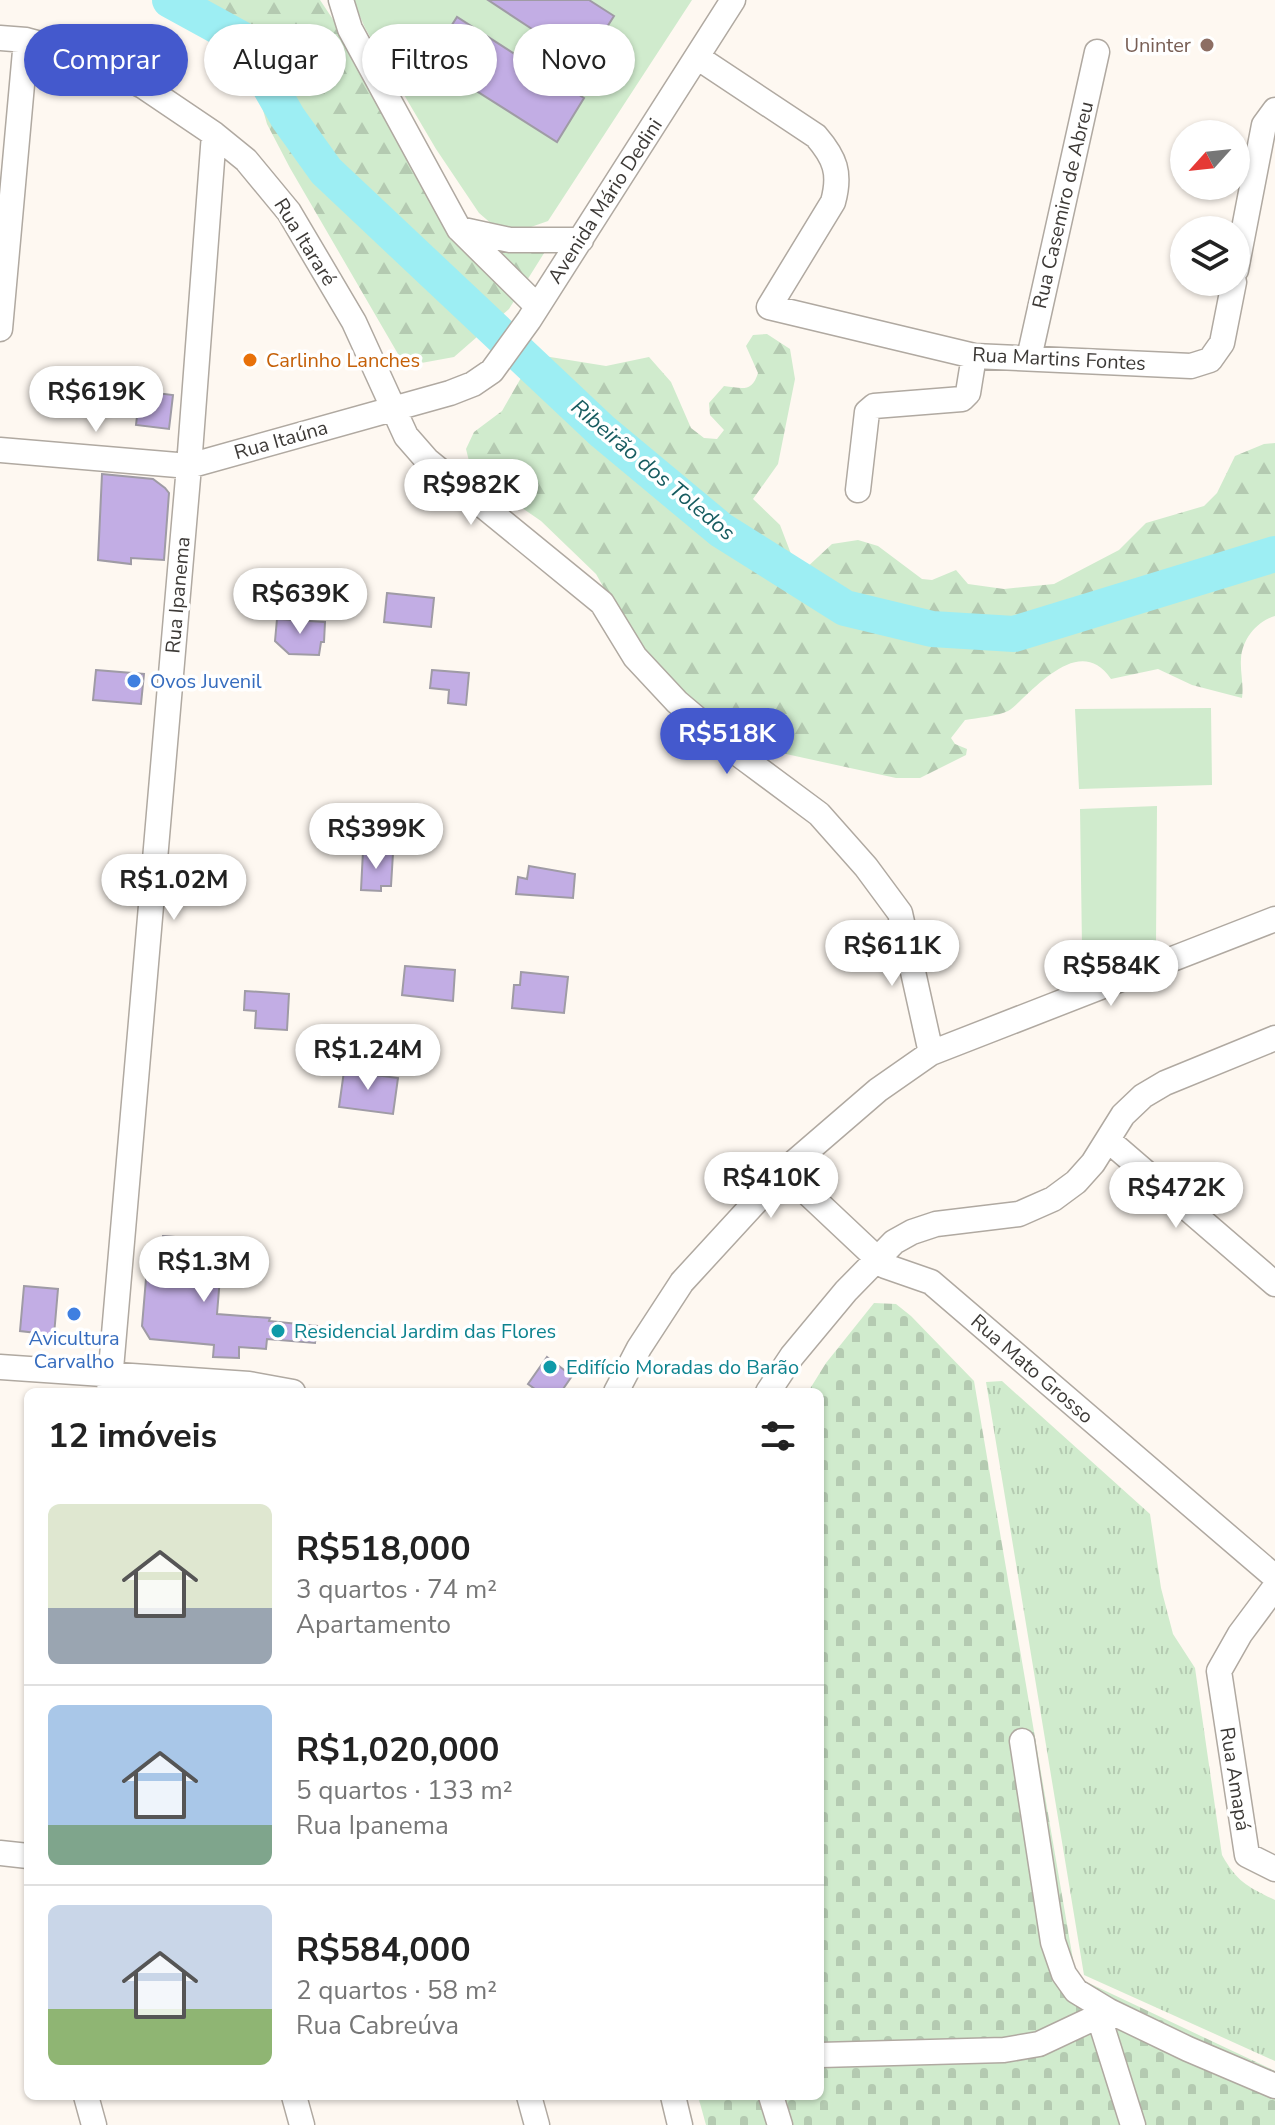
<!DOCTYPE html>
<html lang="pt">
<meta charset="utf-8">
<style>
body{margin:0;font-family:"Nunito Sans",sans-serif;background:#f6f6f6;color:#222;height:100vh;display:flex;flex-direction:column;font-size:30px;white-space:nowrap}
*{box-sizing:border-box;margin:0}
p{font-size:26px;color:#767676}
.icon{flex:none;width:44px;height:44px;fill:none;stroke:currentColor;stroke-width:2;stroke-linecap:round;stroke-linejoin:round}
.map{position:relative;flex:1;overflow:hidden}
.details{position:absolute;left:24px;top:1388px;width:800px;height:712px;display:flex;flex-direction:column;background:#fff;border-radius:12px;box-shadow:0 2px 6px #0004}
.details>*{flex:none}
.guide{position:absolute;left:24px;top:24px;width:800px;height:72px;display:flex;gap:16px}
.needle{width:52px;rotate:243deg}
.fabs{position:absolute;left:1170px;top:120px;display:grid;gap:16px}
.fabs a{display:grid;place-items:center;width:80px;height:80px;border-radius:50%;background:#fff;box-shadow:0 2px 6px #0004;font-size:40px}
.price{position:absolute;translate:-50% -68px;padding:0 18px;border-radius:28px;background:#fff;color:#222;font-size:26px;line-height:52px;filter:drop-shadow(0 2px 4px #0008)}
.price::after{content:'';position:absolute;left:50%;top:48px;width:24px;height:18px;margin-left:-12px;background:inherit;clip-path:polygon(0 0,100% 0,50% 100%)}
.price.active{background:#4459cd;color:#fff}
ul{padding:0;list-style:none}
li{display:flex;align-items:center;gap:24px;height:200px;padding:0 24px}
li+li{border-top:2px solid #e0e0e0}
li span{display:grid;place-items:center;flex:none;width:224px;height:160px;border-radius:12px;color:#555}
li>.icon{margin-inline-start:auto}
span .icon{width:96px;height:96px;fill:#fffc;stroke-width:1}
li b{font-size:34px}
h2{display:flex;justify-content:space-between;align-items:center;height:96px;padding:0 24px;font-size:34px}
.chip{padding:0 28px;border-radius:36px;background:#fff;box-shadow:0 2px 6px #0004;font-size:28px;line-height:72px}
.chip.active{background:#4459cd;color:#fff}
.map>svg:first-child{display:block}
</style>
<div class="map">
<svg width="1275" height="2125" viewBox="0 0 1275 2125">
<defs>
<pattern id="grass-tufts" width="24" height="20" patternUnits="userSpaceOnUse" patternTransform="scale(2)"><rect width="24" height="20" fill="#d0ebcd"/><path d="M3 7l-1-3M5 7V3M7 7l1-3M15 17l-1-3M17 17v-4M19 17l1-3" fill="none" stroke="#b4cab1"/></pattern>
<pattern id="forest-firs" width="22" height="20" patternUnits="userSpaceOnUse" patternTransform="scale(2)"><rect width="22" height="20" fill="#d0ebcd"/><path d="M5 1l3.5 6h-7zM16 11l3.5 6h-7z" fill="#b4cab1"/></pattern>
<pattern id="cemetery-stones" width="16" height="16" patternUnits="userSpaceOnUse" patternTransform="scale(2)"><rect width="16" height="16" fill="#d0ebcd"/><path d="M2 7V4a2 2 0 0 1 4 0v3zM10 15v-3a2 2 0 0 1 4 0v3z" fill="#b4cab1"/></pattern>
</defs>
<rect width="100%" height="100%" fill="#fef8f1"/>
<path fill="url(#grass-tufts)" d="M1002,1381l148,133 11,74 12,46 22,34 27,187c15,27 26,32 53,45v161l-191,-86 -98,-593z"/>
<path fill="url(#forest-firs)" d="M170,0h150l152,227 74,23 -37,59 -55,48 -49,9 -115,-198 -23,-44 -24,-84z
M767,334l23,15 5,30 -17,85 -25,35 27,26 16,42 8,3 28,-26 26,-4 20,6 44,33 10,1 24,-10 12,14 36,5 50,-5 65,-34 27,-27 58,-17 13,-13 18,-37 29,-12 11,-1v173c-18,5 -33,23 -34,43 -1,13 3,26 1,39l-50,-13 -34,-16 -47,10c-27,-40 -64,-3 -88,19 -4,4 -10,10 -15,13 -10,5 -31,7 -43,9l-14,18 4,6 12,5 -1,6 -46,23h-24l-156,-34 -96,-68 -31,-72 -17,-30 -55,-53 -61,-42 -10,-14 -4,-16 8,-17 28,-21 27,-47 15,-8 62,10 43,-9 22,25 20,46 13,10 13,1 7,-9 -14,-15 -1,-12 15,-17c18,2 28,7 34,-13l-12,-27 7,-11z"/>
<path fill="url(#cemetery-stones)" d="M874,1303l22,1 15,12 63,65 102,596 199,94v54h-569l-8,-29h122v-704h-12l18,-29z"/>
<path fill="#d0ebcd" d="M353,0h339l-144,221 -17,6 -16,1 -22,-3 -14,-12 -43,-64 -46,-78 -25,-43z
M1211,708l1,77 -133,4 -4,-80z
M1157,806l-1,138 -74,3 -2,-138z"/>
<g fill="none" stroke-linecap="round" stroke-linejoin="round">
<path stroke="#9deef3" stroke-width="36" d="M170,0l73,40 45,78 38,53 276,260 119,99 124,78 87,21 82,5 261,-80"/>
</g>
<path fill="#c2ade4" stroke="#9f9ba5" stroke-width="2" d="M488,0h101l25,16 -46,72 16,10 -27,44 -128,-81 28,-44 67,43 17,-25z
M140,391l33,4 -4,34 -33,-4z
M102,474l51,5 12,9 4,5 -5,67 -33,-2v6l-33,-4z
M387,593l47,5 -3,29 -47,-5z
M277,619l48,3 -1,20h-3l-2,13 -30,-1 -14,-13z
M96,670l48,4 -3,30 -48,-4z
M432,670l37,3 -3,32 -18,-2 1,-13 -19,-2z
M363,851l30,2 -2,33h-10v5l-20,-1z
M529,866l46,8 -2,24 -57,-4 2,-17 9,2z
M405,966l50,4 -2,31 -51,-6z
M521,972l47,5 -4,36 -52,-5 2,-23h6z
M245,991l44,3 -2,36 -32,-2 1,-17 -12,-1z
M344,1071l54,7 -5,36 -54,-7z
M163,1236l60,5 -6,73 53,4 -1,3 48,5 -2,17 -48,-4 -1,10 -27,-2v11l-26,-1 1,-12 -64,-6 -8,-13 5,-59 14,1z
M24,1286l34,3 -4,46 -34,-4z
M547,1357l25,19 -11,16h-22l-11,-8z"/>
<g fill="none" stroke-linecap="round" stroke-linejoin="round">
<g stroke="#b0a9a1" stroke-width="27">
<path id="minor" d="M341,0l9,29 109,200 78,77
M0,38l26,2 49,13 68,33 71,48 32,26 43,52 65,110 52,114 21,24 175,143 33,54 42,45 64,54 78,58 47,53 34,46 31,140
M697,57l119,79c19,22 25,37 17,66l-64,105 205,49 217,10 19,-6 12,-17 12,-61
M459,229l51,11h71
M1236,270l28,-145 11,-15
M0,329l26,-289
M1029,358l68,-306
M0,450l189,16 261,-73 23,-9 19,-13 37,-51 204,-320
M858,490l9,-78 7,-6 88,-7 6,-6 6,-37
M1108,1140l167,144
M784,1171l101,95 46,16 344,295
M0,1367l249,17 44,8
M109,1392l80,-926 25,-332
M616,1392l23,-44 43,-66 102,-111 94,-81 53,-37 344,-134
M768,1392l24,-36 54,-65 48,-49 18,-10 24,-8 83,-10 34,-15 23,-17 17,-19 30,-48 20,-19 22,-13 110,-45
M1275,1587l-35,47 -21,37 28,184 28,14
M1022,1741l31,201 11,32 12,17 33,20 79,38 87,37
M0,1853l28,3
M1099,2017l34,108
M820,2055l184,-5 35,-6 70,-33
M86,2096l8,29
M294,2096l8,29
M529,2096l8,29
M673,2096l7,29
M771,2096l9,29"/>
</g>
<use href="#minor" stroke="#fff" stroke-width="24"/>
</g>
<circle fill="#8d6e63" stroke="#fff" stroke-width="3" cx="1207" cy="45" r="8"/>
<circle fill="#e8710a" stroke="#fff" stroke-width="3" cx="250" cy="360" r="8"/>
<g fill="#3f7fe0" stroke="#fff" stroke-width="3">
<circle cx="134" cy="681" r="8"/>
<circle cx="74" cy="1314" r="8"/>
</g>
<g fill="#0f9aa8" stroke="#fff" stroke-width="3">
<circle cx="278" cy="1331" r="8"/>
<circle cx="550" cy="1367" r="8"/>
</g>
<g text-anchor="middle" dominant-baseline="central" stroke-width="7" stroke-linejoin="round" paint-order="stroke">
<g font-size="20" fill="#785e54" stroke="#fff" text-anchor="end">
<text x="1191" y="45">Uninter</text>
</g>
<g font-size="20" fill="#3d3a37" stroke="#fff">
<text transform="translate(605 201) rotate(-57)">Avenida Mário Dedini</text>
<text transform="translate(1063 205) rotate(-77)">Rua Casemiro de Abreu</text>
<text transform="translate(305 242) rotate(58)">Rua Itararé</text>
<text transform="translate(1059 359) rotate(3)">Rua Martins Fontes</text>
<text transform="translate(281 440) rotate(-16)">Rua Itaúna</text>
<text transform="translate(178 595) rotate(-85)">Rua Ipanema</text>
<text transform="translate(1032 1369) rotate(41)">Rua Mato Grosso</text>
<text transform="translate(1235 1779) rotate(81)">Rua Amapá</text>
</g>
<g font-size="20" fill="#c56008" stroke="#fff" text-anchor="start">
<text x="266" y="360">Carlinho Lanches</text>
</g>
<g font-size="20" fill="#366cbe" stroke="#fff" text-anchor="start">
<text x="150" y="681">Ovos Juvenil</text>
<text x="74" y="1338" text-anchor="middle">Avicultura<tspan x="74" dy="23">Carvalho</tspan></text>
</g>
<g font-size="20" fill="#0d838f" stroke="#fff" text-anchor="start">
<text x="294" y="1331">Residencial Jardim das Flores</text>
<text x="566" y="1367">Edifício Moradas do Barão</text>
</g>
<g font-size="22" font-style="italic" fill="#175c60" stroke="#fff">
<text transform="translate(653 470) rotate(40)">Ribeirão dos Toledos</text>
</g>
</g>
</svg>
<div class="fabs">
<a><svg class="needle" viewBox="-14 -14 28 28"><path d="M0-13l5 13h-10z" fill="#e53935"/><path d="M0 13l5-13h-10z" fill="#767676"/></svg></a>
<a><svg class="icon" aria-label="layers" viewBox="0 0 24 24"><path d="M12 4l9 5-9 5-9-5zM3 14l9 5 9-5"/></svg></a>
</div>
<b class="price" style="left:96px;top:434px">R$619K</b>
<b class="price" style="left:471px;top:527px">R$982K</b>
<b class="price" style="left:300px;top:636px">R$639K</b>
<b class="price active" style="left:727px;top:776px">R$518K</b>
<b class="price" style="left:376px;top:871px">R$399K</b>
<b class="price" style="left:174px;top:922px">R$1.02M</b>
<b class="price" style="left:892px;top:988px">R$611K</b>
<b class="price" style="left:1111px;top:1008px">R$584K</b>
<b class="price" style="left:368px;top:1092px">R$1.24M</b>
<b class="price" style="left:771px;top:1220px">R$410K</b>
<b class="price" style="left:1176px;top:1230px">R$472K</b>
<b class="price" style="left:204px;top:1304px">R$1.3M</b>
<div class="guide">
<a class="chip active">Comprar</a>
<a class="chip">Alugar</a>
<a class="chip">Filtros</a>
<a class="chip">Novo</a>
</div>
<section class="details">
<h2>12 imóveis<svg class="icon" aria-label="filters" viewBox="0 0 24 24"><path d="M4 7h16M4 17h16"/><circle cx="9" cy="7" r="2"/><circle cx="15" cy="17" r="2"/></svg></h2>
<ul>
<li><span style="background:linear-gradient(#dfe7d0 65%,#9aa5b1 0)"><svg class="icon" aria-label="home" viewBox="0 0 24 24"><path d="M3 11l9-7 9 7M6 9v11h12V9"/></svg></span><div><b>R$518,000</b><p>3 quartos · 74 m²</p><p>Apartamento</p></div></li>
<li><span style="background:linear-gradient(#a9c7e8 75%,#7fa58c 0)"><svg class="icon" aria-label="home" viewBox="0 0 24 24"><path d="M3 11l9-7 9 7M6 9v11h12V9"/></svg></span><div><b>R$1,020,000</b><p>5 quartos · 133 m²</p><p>Rua Ipanema</p></div></li>
<li><span style="background:linear-gradient(#c9d6e8 65%,#8fb573 0)"><svg class="icon" aria-label="home" viewBox="0 0 24 24"><path d="M3 11l9-7 9 7M6 9v11h12V9"/></svg></span><div><b>R$584,000</b><p>2 quartos · 58 m²</p><p>Rua Cabreúva</p></div></li>
</ul>
</section>
</div>
